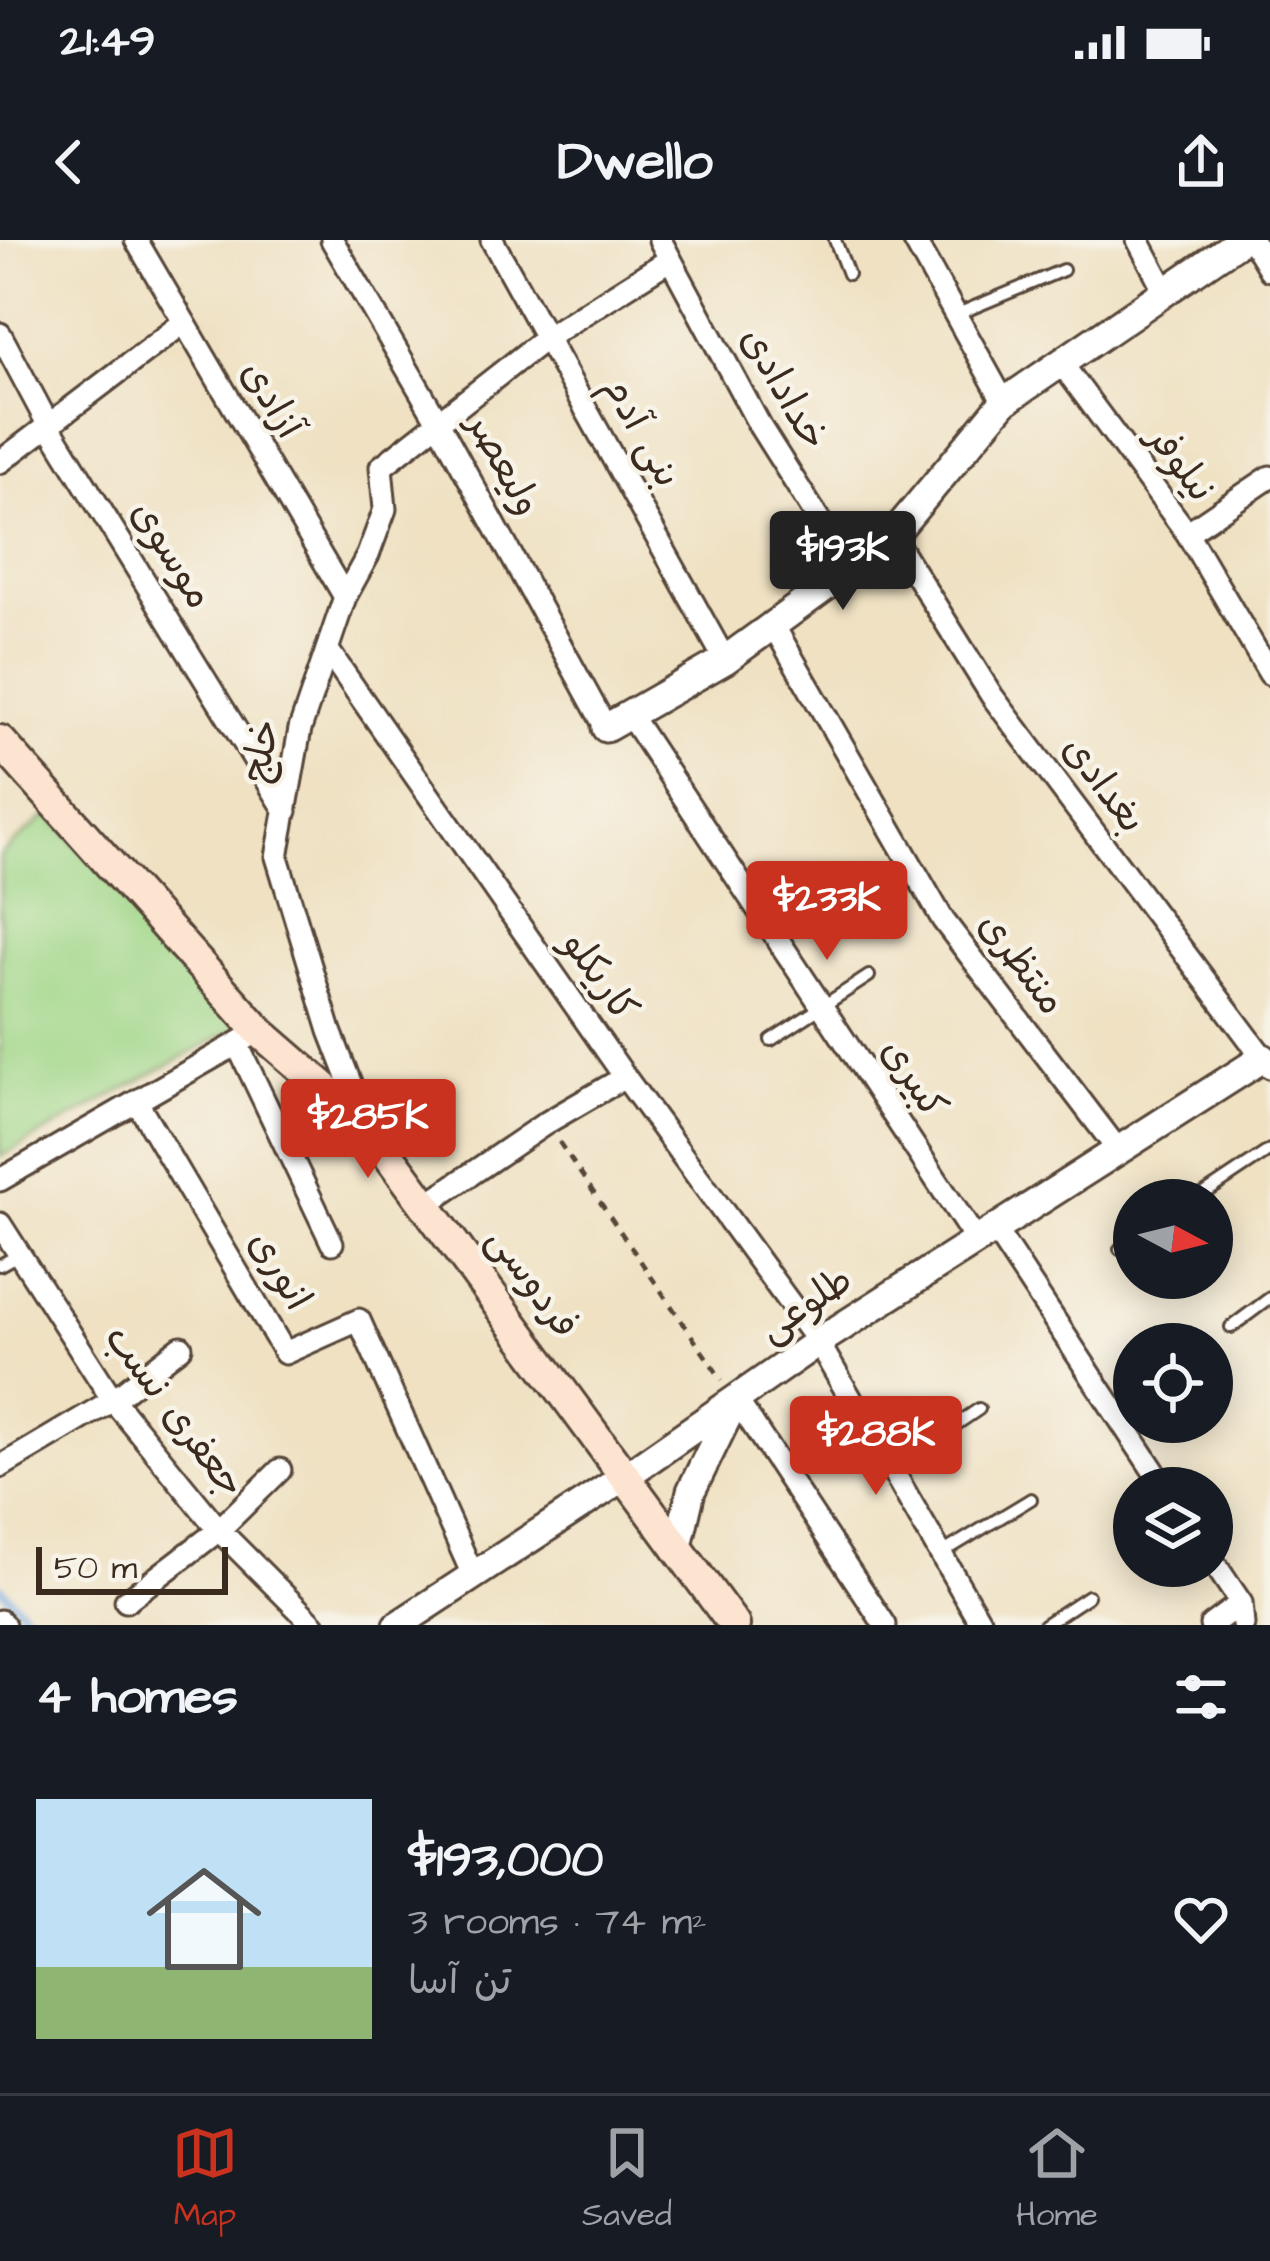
<!DOCTYPE html>
<meta charset="utf-8">
<style>
body{margin:0;font-family:"Architects Daughter","Playpen Sans Arabic",sans-serif;background:#20242c;color:#f1f3f6;height:100vh;display:flex;flex-direction:column;font-size:45px;white-space:nowrap}
*{box-sizing:border-box;margin:0}
p{font-size:39px;color:#9ea1a6}
.icon{flex:none;width:66px;height:66px;fill:none;stroke:currentColor;stroke-width:2;stroke-linecap:round;stroke-linejoin:round}
.map{position:relative;height:1385px;overflow:hidden}
.drawer{display:flex;flex-direction:column;background:#171b24;flex:1}
.drawer>*{flex:none}
.needle{width:78px;rotate:97deg}
.buttons{position:absolute;left:1113px;top:939px;display:grid;gap:24px}
.buttons a{display:grid;place-items:center;width:120px;height:120px;border-radius:50%;background:#171b24;box-shadow:0 6px 30px #0003;font-size:60px}
.scale{position:absolute;left:36px;bottom:30px;width:192px;box-sizing:border-box;padding-left:12px;border:6px solid #3b2a1e;border-top:0;font-size:33px;line-height:42px;white-space:nowrap;color:#3b2a1e;-webkit-text-stroke:9px #f7f3e8;paint-order:stroke}
.price{position:absolute;translate:-50% -102px;padding:0 27px;border-radius:12px;background:#c8321e;color:#fff;font-size:39px;line-height:78px;filter:drop-shadow(0 3px 6px #0008)}
.price::after{content:'';position:absolute;left:50%;top:72px;width:36px;height:27px;margin-left:-18px;background:inherit;clip-path:polygon(0 0,100% 0,50% 100%)}
.price.selected{background:#222;color:#fff}
ul{padding:0;list-style:none}
li{display:flex;align-items:center;gap:36px;height:300px;padding:0 36px}
li+li{border-top:3px solid #363941}
li span{display:grid;place-items:center;flex:none;width:336px;height:240px;border-radius:0px;color:#555}
li>.icon{margin-inline-start:auto}
span .icon{width:144px;height:144px;fill:#fffc;stroke-width:1}
li b{font-size:51px}
h2{display:flex;justify-content:space-between;align-items:center;height:144px;padding:0 36px;font-size:51px}
.status{display:flex;justify-content:space-between;align-items:center;height:84px;padding:0 60px;background:#171b24;direction:ltr}
.status svg{height:33px;fill:currentColor}
header{display:flex;justify-content:space-between;align-items:center;height:156px;padding:0 36px;background:#171b24;font-size:54px;font-weight:700}
.dock{display:flex;justify-content:space-around;align-items:center;height:168px;border-top:3px solid #363941;background:#171b24;font-size:33px;color:#9ea1a6}
.dock a{display:grid;justify-items:center;gap:6px}
.dock .selected{color:#c8321e}
.map>svg:first-child{display:block}
</style>
<div class="status"><b>21:49</b><svg viewBox="0 0 49 12"><path d="M0 12V9h3v3zM5 12V6h3v6zM10 12V3h3v9zM15 12V0h3v12zM26 1h20v11H26zM47 4h2v5h-2z"/></svg></div>
<header><svg class="icon" aria-label="back" viewBox="0 0 24 24"><path d="M15 5l-7 7 7 7"/></svg>Dwello<svg class="icon" aria-label="share" viewBox="0 0 24 24"><path d="M12 15V3M7 8l5-5 5 5M5 13v7h14v-7"/></svg></header>
<div class="map">
<svg width="1270" height="1385" viewBox="0 0 1270 1385">
<rect width="100%" height="100%" fill="#f7f3e8"/>
<filter id="ink" filterUnits="userSpaceOnUse"><feTurbulence type="fractalNoise" baseFrequency=".00833" numOctaves="2"/><feDisplacementMap in="SourceGraphic" scale="24" xChannelSelector="R" yChannelSelector="G"/><feConvolveMatrix kernelMatrix="1 2 1 2 8 2 1 2 1" color-interpolation-filters="sRGB"/></filter>
<filter id="wash" filterUnits="userSpaceOnUse"><feTurbulence type="fractalNoise" baseFrequency=".004" numOctaves="4" result="noise"/><feDisplacementMap in="SourceGraphic" scale="48" xChannelSelector="R" yChannelSelector="G"/><feGaussianBlur stdDeviation="2.7" result="paint"/><feColorMatrix in="noise" values="0 0 0 0 0 0 0 0 0 0 0 0 0 0 0 0 0 1.4 0 .05"/><feComposite in="paint" operator="in"/></filter>
<g filter="url(#wash)">
<rect width="100%" height="100%" fill="#efe1c2"/>
<path fill="#a0d789" stroke="#6e8054" stroke-width="3" d="M48,574l193,211 -241,132v-302z"/>
<g fill="none" stroke-linecap="round" stroke-linejoin="round">
<path stroke="#74a9e1" stroke-width="8" d="M0,1347l36,38"/>
</g>
</g>
<g filter="url(#ink)">
<g fill="none" stroke-linecap="round" stroke-linejoin="round">
<g stroke="#564537" stroke-width="16">
<path id="service" d="M835,0l13,34
M955,75l108,-45
M771,800l98,-64
M1195,960l75,-50
M1120,1009l14,-9
M0,1025l18,-10
M1231,1087l39,-29
M892,1228l87,-59
M942,1313l89,-54
M1044,1385l44,-29"/>
</g>
<g stroke="#564537" stroke-width="27">
<path id="minor" d="M136,0l209,357
M332,0l105,180 169,308
M492,0l233,420
M660,0l101,188 89,141
M914,0l90,162
M1138,0l28,53
M1252,0l18,30
M0,94l49,92 237,385
M1062,124l125,169 83,141
M0,222l183,-139
M1187,293l83,-56
M892,296l100,160 278,371
M773,385l170,295 175,230
M327,409l298,428 193,265 164,283
M631,477l345,523
M237,804l95,199
M137,862l148,251 74,-33 114,255
M363,876l-33,-85 -53,-174 23,-128 45,-132 23,-42 17,-46 -4,-42 166,-130 122,-77
M0,940l259,-149
M427,964l119,-81 79,-46
M0,984l113,176 106,130 95,95
M994,988l171,260
M736,1159l149,226
M0,1227l113,-67 68,-53
M1212,1320l29,43 2,22
M126,1361l93,-71 61,-60
M0,1381l4,4
M1211,1385l30,-22"/>
</g>
<g stroke="#564537" stroke-width="33">
<path id="tertiary" d="M606,488l119,-68 125,-91 42,-33 112,-134 237,-162
M677,1310l14,-59 43,-88
M398,1385l226,-148 194,-135 445,-284"/>
</g>
<g stroke="#564537" stroke-width="36">
<path id="secondary" d="M0,501l259,290 106,92 369,502"/>
</g>
<path stroke="#564537" stroke-width="4.5" stroke-dasharray="9 9" stroke-linecap="butt" d="M559,902l163,238"/>
<use href="#service" stroke="#fff" stroke-width="10"/>
<use href="#minor" stroke="#fff" stroke-width="21"/>
<use href="#tertiary" stroke="#fff" stroke-width="27"/>
<use href="#secondary" stroke="#fde4d1" stroke-width="30"/>
</g>
</g>
<g text-anchor="middle" dominant-baseline="central" stroke-width="9" stroke-linejoin="round" paint-order="stroke">
<g font-size="39" fill="#3b2a1e" stroke="#f7f3e8">
<text transform="translate(783 149) rotate(60)">خدادادی</text>
<text transform="translate(271 160) rotate(59)">آزادی</text>
<text transform="translate(641 192) rotate(61)">بنی آدم</text>
<text transform="translate(1180 224) rotate(53)">نیلوفر</text>
<text transform="translate(503 225) rotate(61)">ولیعصر</text>
<text transform="translate(171 315) rotate(58)">موسوی</text>
<text transform="translate(262 511) rotate(-78)">خلج</text>
<text transform="translate(1103 545) rotate(53)">بغدادی</text>
<text transform="translate(1021 724) rotate(53)">منتظری</text>
<text transform="translate(599 737) rotate(55)">کاریکلو</text>
<text transform="translate(913 839) rotate(57)">کبیری</text>
<text transform="translate(279 1031) rotate(59)">انوری</text>
<text transform="translate(532 1043) rotate(54)">فردوسی</text>
<text transform="translate(806 1065) rotate(-34)">طلوعی</text>
<text transform="translate(174 1172) rotate(53)">جعفری نسب</text>
</g>
</g>
</svg>
<div class="buttons">
<a><svg class="needle" viewBox="-14 -14 28 28"><path d="M0-13l5 13h-10z" fill="#e53935"/><path d="M0 13l5-13h-10z" fill="#9ea1a6"/></svg></a>
<a><svg class="icon" aria-label="locate" viewBox="0 0 24 24"><circle cx="12" cy="12" r="6"/><path d="M12 2v4M12 18v4M2 12h4M18 12h4"/></svg></a>
<a><svg class="icon" aria-label="layers" viewBox="0 0 24 24"><path d="M12 4l9 5-9 5-9-5zM3 14l9 5 9-5"/></svg></a>
</div>
<div class="scale">50 m</div>
<b class="price selected" style="left:843px;top:373px">$193K</b>
<b class="price" style="left:827px;top:723px">$233K</b>
<b class="price" style="left:368px;top:941px">$285K</b>
<b class="price" style="left:876px;top:1258px">$288K</b>
</div>
<section class="drawer">
<h2>4 homes<svg class="icon" aria-label="filters" viewBox="0 0 24 24"><path d="M4 7h16M4 17h16"/><circle cx="9" cy="7" r="2"/><circle cx="15" cy="17" r="2"/></svg></h2>
<ul>
<li><span style="background:linear-gradient(#bfe0f5 70%,#8fb573 0)"><svg class="icon" aria-label="home" viewBox="0 0 24 24"><path d="M3 11l9-7 9 7M6 9v11h12V9"/></svg></span><div><b>$193,000</b><p>3 rooms · 74 m²</p><p>تن آسا</p></div><svg class="icon" aria-label="heart" viewBox="0 0 24 24"><path d="M12 20l-8-8c-3-5 5-10 8-4 3-6 11-1 8 4z"/></svg></li>
</ul>
</section>
<nav class="dock">
<a class="selected"><svg class="icon" aria-label="map" viewBox="0 0 24 24"><path d="M3 6l6-2 6 2 6-2v14l-6 2-6-2-6 2zM9 4v14M15 6v14"/></svg>Map</a>
<a><svg class="icon" aria-label="saved" viewBox="0 0 24 24"><path d="M7 4h10v16l-5-4-5 4z"/></svg>Saved</a>
<a><svg class="icon" aria-label="home" viewBox="0 0 24 24"><path d="M3 11l9-7 9 7M6 9v11h12V9"/></svg>Home</a>
</nav>
